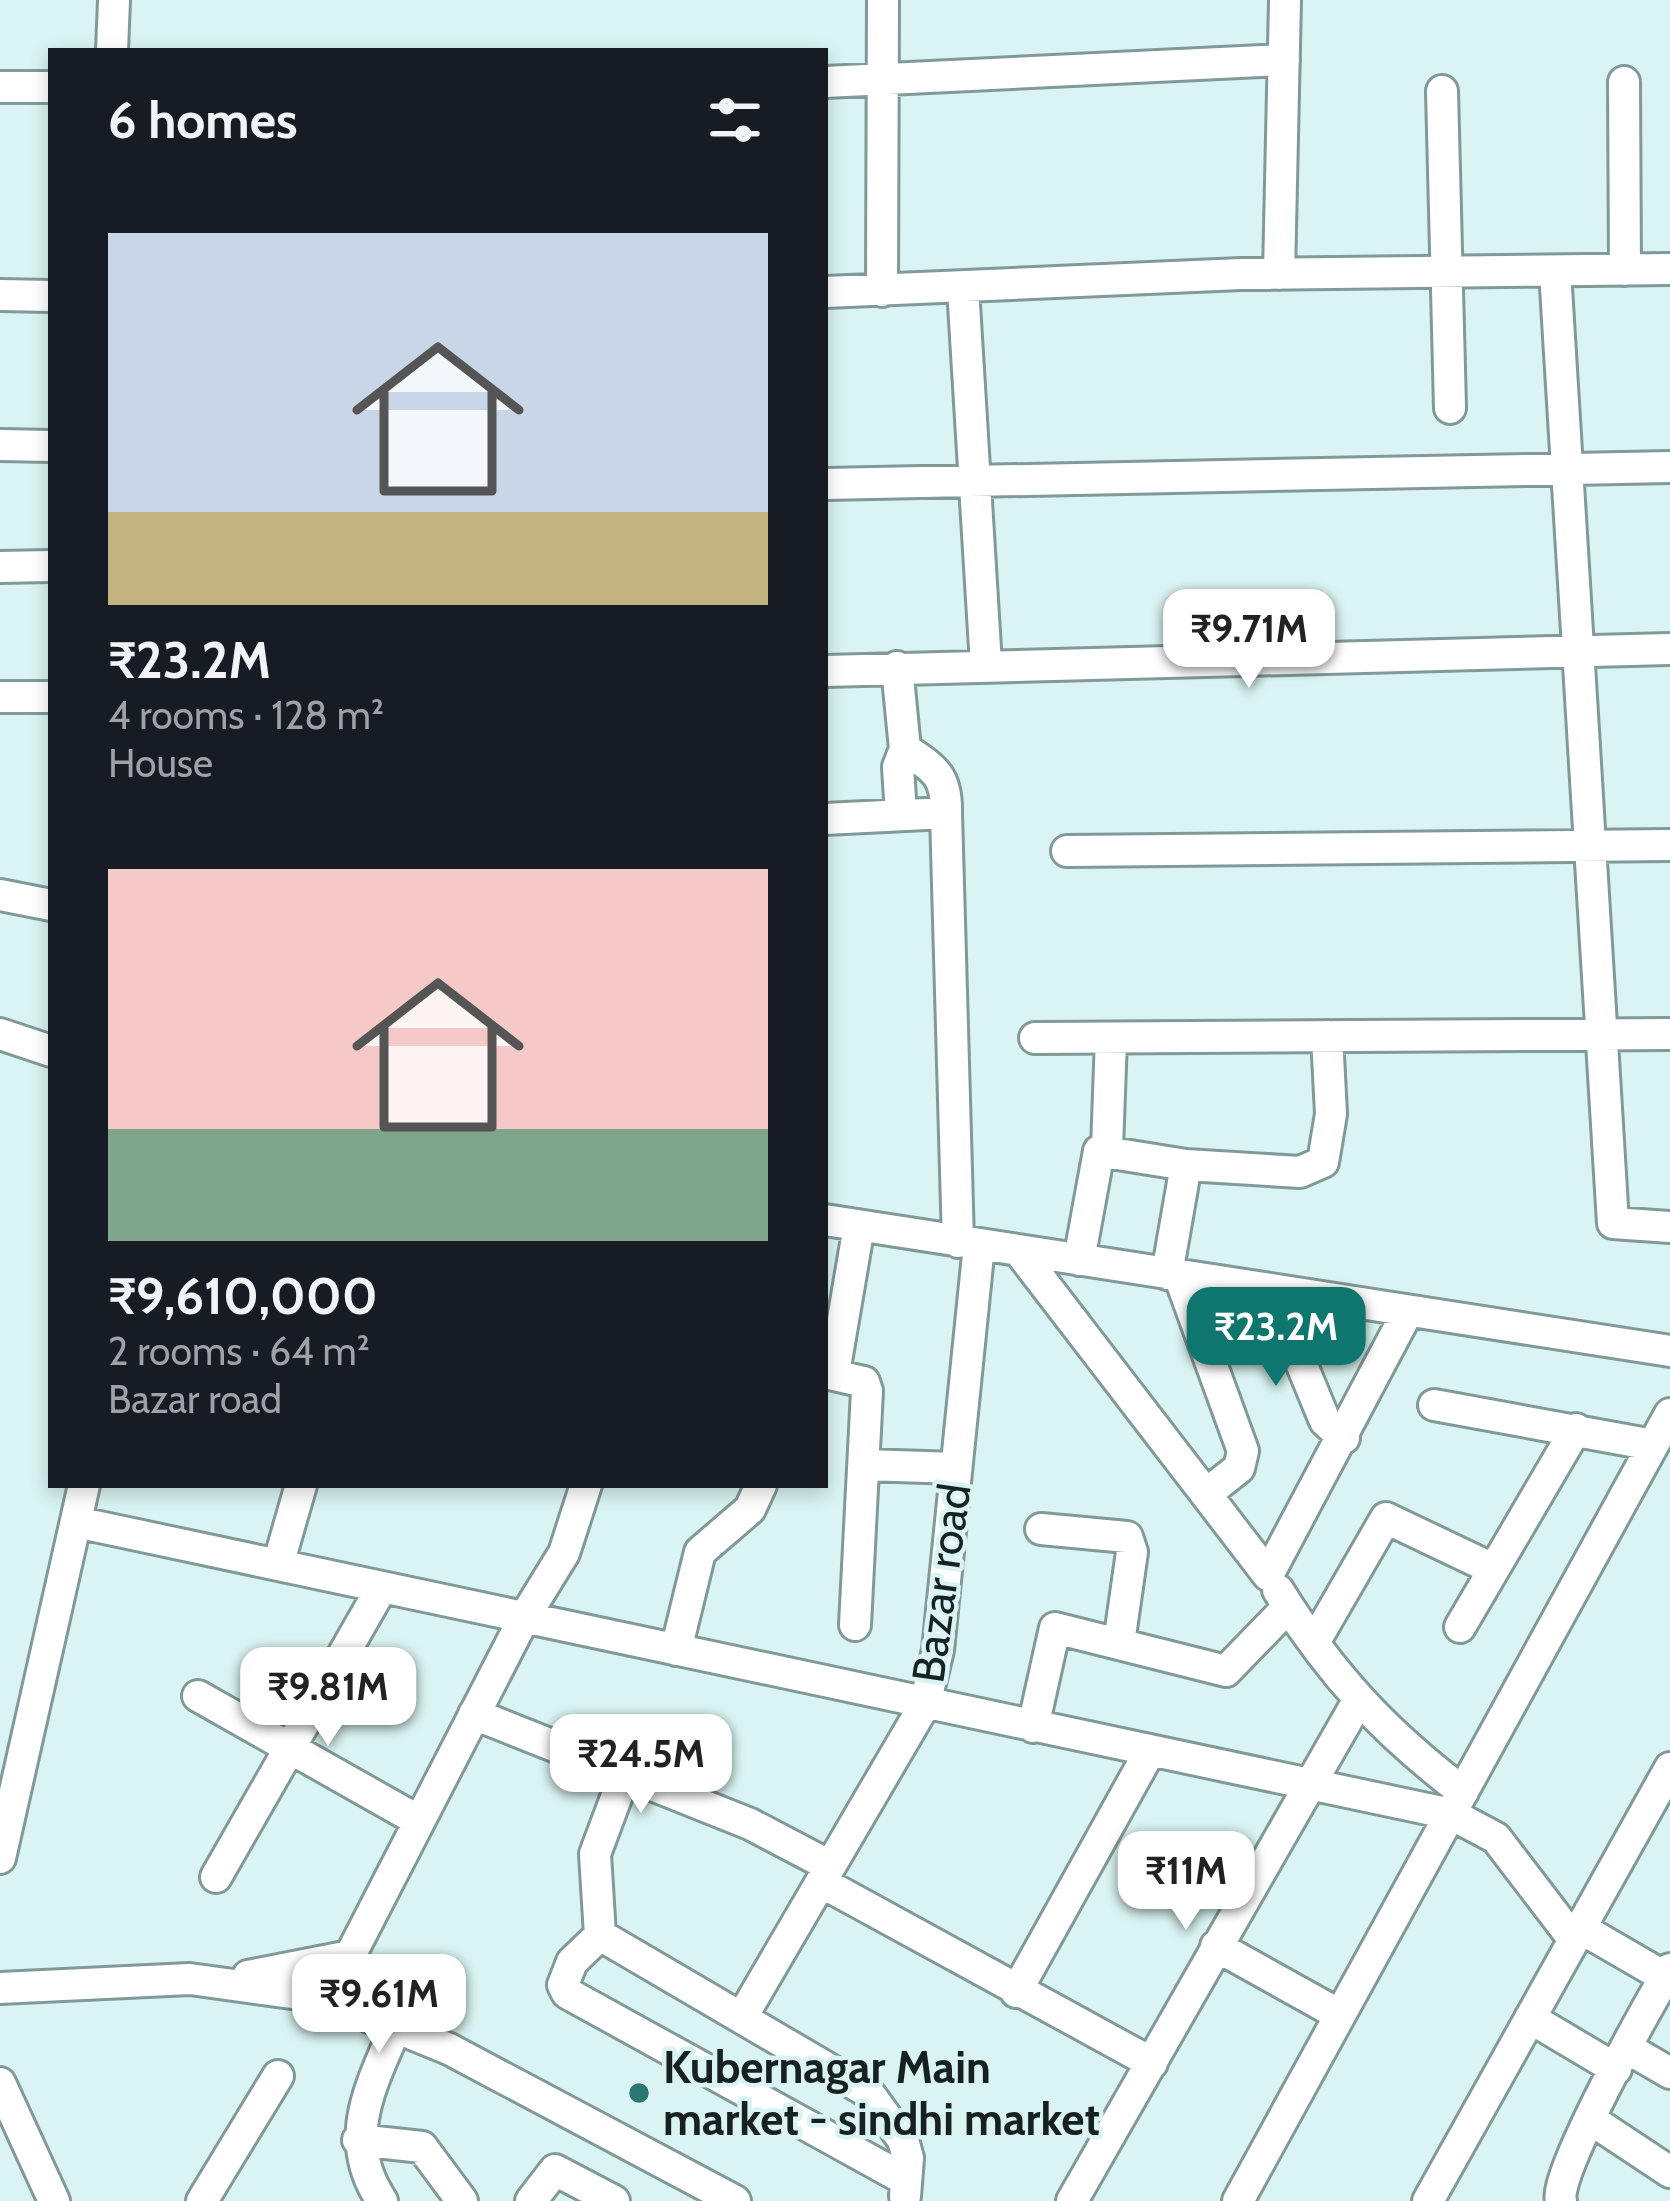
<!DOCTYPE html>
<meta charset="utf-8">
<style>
body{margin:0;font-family:Cabin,sans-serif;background:#20242c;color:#f1f3f6;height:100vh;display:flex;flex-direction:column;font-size:45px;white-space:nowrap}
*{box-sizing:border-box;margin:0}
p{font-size:39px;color:#9ea1a6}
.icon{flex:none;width:66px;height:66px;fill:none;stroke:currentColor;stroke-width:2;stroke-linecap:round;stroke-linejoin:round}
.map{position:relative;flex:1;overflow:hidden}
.drawer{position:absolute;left:48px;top:48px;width:780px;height:1440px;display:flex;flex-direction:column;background:#171b24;border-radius:0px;box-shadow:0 6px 18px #0003}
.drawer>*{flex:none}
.price{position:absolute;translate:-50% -102px;padding:0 27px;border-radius:24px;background:#fff;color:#222;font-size:39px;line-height:78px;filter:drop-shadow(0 3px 6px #0008)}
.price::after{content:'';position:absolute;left:50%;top:72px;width:36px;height:27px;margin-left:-18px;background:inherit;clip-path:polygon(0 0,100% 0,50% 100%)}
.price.selected{background:#0f766e;color:#fff}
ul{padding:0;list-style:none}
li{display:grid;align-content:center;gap:24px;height:636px;padding:0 60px}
li span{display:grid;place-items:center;height:372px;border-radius:0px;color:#555}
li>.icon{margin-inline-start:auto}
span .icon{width:216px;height:216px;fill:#fffc;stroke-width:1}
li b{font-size:51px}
h2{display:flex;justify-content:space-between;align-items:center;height:144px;padding:0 60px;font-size:51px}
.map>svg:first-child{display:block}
</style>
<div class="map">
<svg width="1670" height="2201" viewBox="0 0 1670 2201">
<rect width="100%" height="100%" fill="#d9f4f2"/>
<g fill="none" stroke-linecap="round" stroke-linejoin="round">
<g stroke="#819998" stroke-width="36">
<path id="minor" d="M112,51l2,-51
M825,82l459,-22
M1624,82l1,188
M0,87h51
M1442,91l8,317
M1555,271l58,952 57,4
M1279,274l6,-274
M963,288l23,377
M882,291l1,-291
M825,292l416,-18 429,-5
M0,295l51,1
M0,445l51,1
M825,484l845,-17
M0,567l51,-1
M897,667l8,82 -7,18 3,48
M825,671l845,-22
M0,697h51
M905,749c30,20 42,27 41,64
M825,819l121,-6 12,429
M1067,851l603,-6
M0,895l51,10
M0,1034l51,17
M1035,1038l635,-4
M1107,1149l4,-111
M825,1220l845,131
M1019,1251l249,324 140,-264
M1079,1260l20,-109 87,14
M1167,1274l19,-109 114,7 23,-10 8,-48 -4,-78
M1179,1275l64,176 -4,17 -33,26
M1271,1290l54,131 19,17
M825,1373l39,9 3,9 -12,234
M834,1373l25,-147
M1434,1405l219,40
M865,1465l91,3
M76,1522l1375,292 45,24 78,102
M1041,1529l86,8 5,15 -13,91
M278,1565l23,-80
M1278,1590c52,84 107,143 185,202
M1460,1627l116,-198
M1315,1641l71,-123 107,51
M676,1650l24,-98 50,-43 11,-24
M198,1696l221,125
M474,1714l276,110 80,42
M1033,1727l22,-99 171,43 62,-64
M0,1858l84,-373
M216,1877l166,-290
M821,1882l331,181
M1582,1929l88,51
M600,1935l-28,27 -9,23 4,8 339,187
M600,1935l268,157 35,48 5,18 -3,38
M600,1935l-5,-81 30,-80
M1216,1946l124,69
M248,1976l102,-20 174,-338 40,-65 22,-68
M0,1988l190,-9 131,18 128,52 286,152
M1016,1992l134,-241
M742,2017l183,-313 13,-54 41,-405
M1530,2018l86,51
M1627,2048l43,25
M0,2083l54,118
M1590,2119l80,53
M358,2140l64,7 40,54
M202,2201l76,-125
M382,2201c-41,-61 -12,-113 14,-174
M531,2201l24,-31 59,31
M1072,2201l286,-500
M1238,2201l432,-787
M1428,2201l242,-433
M1561,2201c-9,-24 89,-200 109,-232"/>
</g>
<use href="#minor" stroke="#fff" stroke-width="30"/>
</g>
<circle fill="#2d7674" stroke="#d9f4f2" stroke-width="4.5" cx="639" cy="2093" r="12"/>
<g text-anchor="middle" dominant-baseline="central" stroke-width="9" stroke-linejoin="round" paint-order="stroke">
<g font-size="45" fill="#172121" stroke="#d9f4f2">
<text transform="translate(941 1583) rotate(-82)">Bazar road</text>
</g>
<g font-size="45" font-weight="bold" fill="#172121" stroke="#d9f4f2" text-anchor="start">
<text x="663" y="2067">Kubernagar Main<tspan x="663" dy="52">market - sindhi market</tspan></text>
</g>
</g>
</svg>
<b class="price" style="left:1249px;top:691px">₹9.71M</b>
<b class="price selected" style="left:1276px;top:1389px">₹23.2M</b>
<b class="price" style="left:328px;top:1749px">₹9.81M</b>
<b class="price" style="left:641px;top:1816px">₹24.5M</b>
<b class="price" style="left:1186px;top:1933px">₹11M</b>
<b class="price" style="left:379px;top:2056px">₹9.61M</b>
<section class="drawer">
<h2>6 homes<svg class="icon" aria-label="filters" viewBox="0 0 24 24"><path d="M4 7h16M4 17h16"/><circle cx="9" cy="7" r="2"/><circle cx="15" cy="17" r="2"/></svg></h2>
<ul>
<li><span style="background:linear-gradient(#c9d6e8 75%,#c2b280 0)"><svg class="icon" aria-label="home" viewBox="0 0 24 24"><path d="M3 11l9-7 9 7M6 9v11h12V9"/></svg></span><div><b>₹23.2M</b><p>4 rooms · 128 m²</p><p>House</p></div></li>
<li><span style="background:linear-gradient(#f6c9c9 70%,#7fa58c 0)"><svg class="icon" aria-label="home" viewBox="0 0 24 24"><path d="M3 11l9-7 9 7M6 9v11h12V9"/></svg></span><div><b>₹9,610,000</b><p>2 rooms · 64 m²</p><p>Bazar road</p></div></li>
</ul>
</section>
</div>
